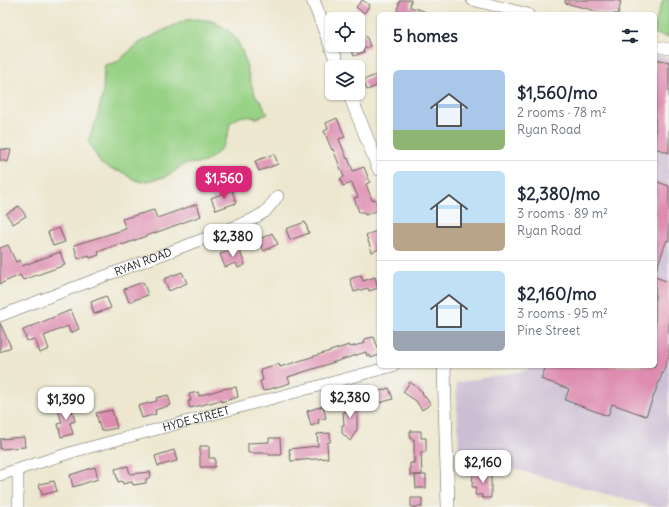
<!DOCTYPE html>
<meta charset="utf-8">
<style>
body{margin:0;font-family:Delius,sans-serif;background:#f2f2f3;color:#1f2937;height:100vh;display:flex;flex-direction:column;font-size:15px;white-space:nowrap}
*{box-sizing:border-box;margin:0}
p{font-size:13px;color:#747a83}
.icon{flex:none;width:22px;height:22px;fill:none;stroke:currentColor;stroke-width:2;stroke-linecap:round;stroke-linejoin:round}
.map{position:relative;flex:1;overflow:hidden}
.side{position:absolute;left:377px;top:12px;width:280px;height:356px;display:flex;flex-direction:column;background:#fff;border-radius:6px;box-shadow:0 1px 3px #0004}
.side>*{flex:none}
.controls{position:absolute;left:325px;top:12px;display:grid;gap:8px}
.controls a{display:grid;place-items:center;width:40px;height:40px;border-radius:6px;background:#fff;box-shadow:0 1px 3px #0004;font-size:20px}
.price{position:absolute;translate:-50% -34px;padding:0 9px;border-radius:8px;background:#fff;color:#222;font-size:13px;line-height:26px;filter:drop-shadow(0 1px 2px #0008)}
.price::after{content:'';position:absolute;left:50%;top:24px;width:12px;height:9px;margin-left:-6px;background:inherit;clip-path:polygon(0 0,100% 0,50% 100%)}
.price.current{background:#db2777;color:#fff}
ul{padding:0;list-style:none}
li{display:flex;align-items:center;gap:12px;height:100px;padding:0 16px}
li+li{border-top:1px solid #e0e1e3}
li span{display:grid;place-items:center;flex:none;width:112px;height:80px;border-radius:6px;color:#555}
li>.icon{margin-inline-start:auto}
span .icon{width:48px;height:48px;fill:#fffc;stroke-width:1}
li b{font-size:17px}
h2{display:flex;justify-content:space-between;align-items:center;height:48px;padding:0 16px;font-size:17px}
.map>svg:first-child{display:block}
</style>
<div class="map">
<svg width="669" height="507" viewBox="0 0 669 507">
<rect width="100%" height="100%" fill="#f6f6f2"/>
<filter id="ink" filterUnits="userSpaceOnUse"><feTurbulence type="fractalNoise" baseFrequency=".025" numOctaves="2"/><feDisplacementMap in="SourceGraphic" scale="8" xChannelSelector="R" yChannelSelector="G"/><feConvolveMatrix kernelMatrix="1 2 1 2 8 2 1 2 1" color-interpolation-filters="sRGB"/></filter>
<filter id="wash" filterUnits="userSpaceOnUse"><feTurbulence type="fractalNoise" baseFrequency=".012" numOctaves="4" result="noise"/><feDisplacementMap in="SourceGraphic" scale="16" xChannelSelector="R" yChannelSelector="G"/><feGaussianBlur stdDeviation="0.9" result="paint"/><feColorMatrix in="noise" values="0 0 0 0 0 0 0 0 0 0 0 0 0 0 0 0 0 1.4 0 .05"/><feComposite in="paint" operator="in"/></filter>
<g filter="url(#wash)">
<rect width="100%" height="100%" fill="#ece7ce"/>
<path fill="#ccbfd4" d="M655,54l14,4v449h-15l-195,-53 -3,-71 72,-13 1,-4h126z"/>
<path fill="#98d286" stroke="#5a7751" d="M663,0h6v37l-14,-3v-11z
M198,19c5,1 13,1 18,4 32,15 27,43 39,71 1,4 5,6 7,9 2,4 3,8 6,11l-11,4 -12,-2 -5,1 -10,6 -2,11 -4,11 -8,9 -9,7 -5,2 -18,1 -9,7 -10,6 -22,5 -11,-3 -8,-6 -13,-4 -10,-5 -12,-21v-5l7,-17 7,-28 1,-23 1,-5 12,-3 22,-19 21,-11 26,-12z"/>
<g id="blocks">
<path fill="#de8db0" d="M362,0l8,5 -6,8 -8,-6z
M400,0h11l-1,7 14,4 -1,3h-15l-11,-3z
M565,0h51l5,2 -3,12h-10l-43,-11z
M358,22l6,14 2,-1 4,11 -7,3 1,3 -10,4 -4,-11h8z
M655,59l14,3v91l-14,-5z
M379,74v11l-12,5 -4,-10z
M337,118l8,19 -6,2 8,20 1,-1 5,13 11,-4 6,15 -4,2 6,16 3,-1 4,11 -14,5 -1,-3h-5l-5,-14 4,-1 -6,-14 -9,3 -3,-7 4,-2 -11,-28 -1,1 -8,-19 4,-2 -2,-6z
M0,149l11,1 -3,12 -8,-2z
M274,154l4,10 -19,7 -4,-10z
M655,181l14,5v55l-2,-1 -11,30z
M232,190l4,13 -20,7 -5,-12z
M197,204l4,12 -79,29 -1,-2 -23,9 1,3 -9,3 -1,-3 -11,4 -4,-14 52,-16 -4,-10 32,-9 3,8z
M19,206l7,10 -13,8 -7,-10z
M305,222l4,11 -19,7 -4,-11z
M59,228l6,14 -12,4 -5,-14z
M379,230v19l-7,3 -6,-17z
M272,233l6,11 -14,7 -6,-11z
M8,245l8,17 4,-2 2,6 38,-14 5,13 -42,15 -3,-5 -20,9v-36z
M239,248l6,17 -7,3 -2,-5 -11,4 -5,-13z
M182,272l5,11 -18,8 -5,-12z
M361,275l2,6 12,-4 3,11 -9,3 -1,-3 -14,4 -4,-13z
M655,277l14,5v74l-23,60 -34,-12 -4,12 -43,-16 4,-11 -28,-10 5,-13h109z
M143,282l5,13 -19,7 -5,-13z
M106,296l5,12 -17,6 -3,-12z
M71,310l8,19 -9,4 -2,-7 -24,10 5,13 -9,4 -5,-14 -8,2 -4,-11z
M0,323l11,24 -11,5z
M374,337l5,14v4l-8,3 -1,-3 -3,1 -1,-4 -78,25 2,6 -27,8 -3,-10 3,-1 -3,-11 19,-5 1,3 69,-22 1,2 15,-4 -1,-4z
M410,382l13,10 -1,1 9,11 -9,6 -6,-9 -13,-9z
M236,387l2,10 -17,5v-2l-31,8 -2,-7h3l-2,-7 9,-2 1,4 23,-7z
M389,388l4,11 -13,4 -3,-11z
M168,395l3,10 -16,5 1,4 -14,4 -4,-12 19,-5 -1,-3z
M346,400h11v30l-7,11 -8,-8v-8h2l-1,-13h3z
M71,406l4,15 -5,2 3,11 -12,3 -3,-13 4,-1 -4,-13z
M323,406l3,12 -8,2 1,3 -8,3 -4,-15z
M112,410l5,18 -16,3 -5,-18z
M410,431h11v7h5v14h-5l1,23h-12v-12h4v-24h-4z
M330,433v9l-3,1 1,15 -37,3 -2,-12 29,-3 -1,-12z
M24,437l1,10 -25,2v-10z
M269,438h11l1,17h-12v-2h-21v-10l21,-1z
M200,446h9v12h6v9h-15z
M174,450l3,11 -19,5 -3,-10z
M128,466l2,8 20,-2 1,5 -5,2v4l-13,2 -1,-3 -9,2 -1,-3 -4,1 -3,-13z
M95,467l3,12 -25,8 -3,-12z
M480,471h11v27h-9v-3h-7l1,-8h-4l1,-14 7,1z
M415,475h11v13h-10z
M54,481l3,10 -15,4 -3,-11z
M411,498h11v9h-11z"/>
</g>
</g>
<g filter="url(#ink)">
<use href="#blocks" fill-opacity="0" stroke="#65635a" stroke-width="1"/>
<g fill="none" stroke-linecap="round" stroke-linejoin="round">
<g stroke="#65635a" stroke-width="12">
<g id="minor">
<path d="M472,0l56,14"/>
<path d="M655,46l14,3"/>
<path id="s1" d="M0,316c84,-34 169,-62 253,-97l12,-7 13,-16"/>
<path id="s2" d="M0,475l76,-24 317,-85"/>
<path d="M18,507v-38"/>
</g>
</g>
<g stroke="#65635a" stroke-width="14">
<path id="tertiary" d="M313,0l26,67
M349,93l30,76
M444,366l4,141"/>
</g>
<use href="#minor" stroke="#fff" stroke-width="11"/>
<use href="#tertiary" stroke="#fff" stroke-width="13"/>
</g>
</g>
<g text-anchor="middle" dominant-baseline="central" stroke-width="3" stroke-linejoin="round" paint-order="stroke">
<g font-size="11" fill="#1c1c1c" stroke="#f6f6f2">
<text stroke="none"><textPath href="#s1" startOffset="153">RYAN ROAD</textPath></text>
<text stroke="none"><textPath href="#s2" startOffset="204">HYDE STREET</textPath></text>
</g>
</g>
</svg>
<div class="controls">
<a><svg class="icon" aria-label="locate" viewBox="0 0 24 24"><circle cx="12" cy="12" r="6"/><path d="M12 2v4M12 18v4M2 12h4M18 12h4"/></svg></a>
<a><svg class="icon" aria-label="layers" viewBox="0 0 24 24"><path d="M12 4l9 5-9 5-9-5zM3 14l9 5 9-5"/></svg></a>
</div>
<b class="price current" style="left:224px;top:200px">$1,560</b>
<b class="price" style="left:233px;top:258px">$2,380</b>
<b class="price" style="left:350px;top:419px">$2,380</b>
<b class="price" style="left:66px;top:421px">$1,390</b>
<b class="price" style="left:483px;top:484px">$2,160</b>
<section class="side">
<h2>5 homes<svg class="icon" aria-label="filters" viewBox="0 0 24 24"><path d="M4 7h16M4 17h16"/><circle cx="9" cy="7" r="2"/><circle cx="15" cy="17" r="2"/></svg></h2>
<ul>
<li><span style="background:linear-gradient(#a9c7e8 75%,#8fb573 0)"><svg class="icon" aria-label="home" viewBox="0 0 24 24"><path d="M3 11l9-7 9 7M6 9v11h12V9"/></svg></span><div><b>$1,560/mo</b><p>2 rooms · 78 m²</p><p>Ryan Road</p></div></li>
<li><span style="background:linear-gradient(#bfe0f5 65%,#b9a48a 0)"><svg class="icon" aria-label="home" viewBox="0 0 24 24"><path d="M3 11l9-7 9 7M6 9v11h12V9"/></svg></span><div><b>$2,380/mo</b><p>3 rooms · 89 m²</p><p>Ryan Road</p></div></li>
<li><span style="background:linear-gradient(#bfe0f5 75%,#9aa5b1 0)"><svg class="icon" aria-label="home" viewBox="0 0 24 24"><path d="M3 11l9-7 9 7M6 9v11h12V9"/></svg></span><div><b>$2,160/mo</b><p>3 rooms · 95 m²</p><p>Pine Street</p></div></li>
</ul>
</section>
</div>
